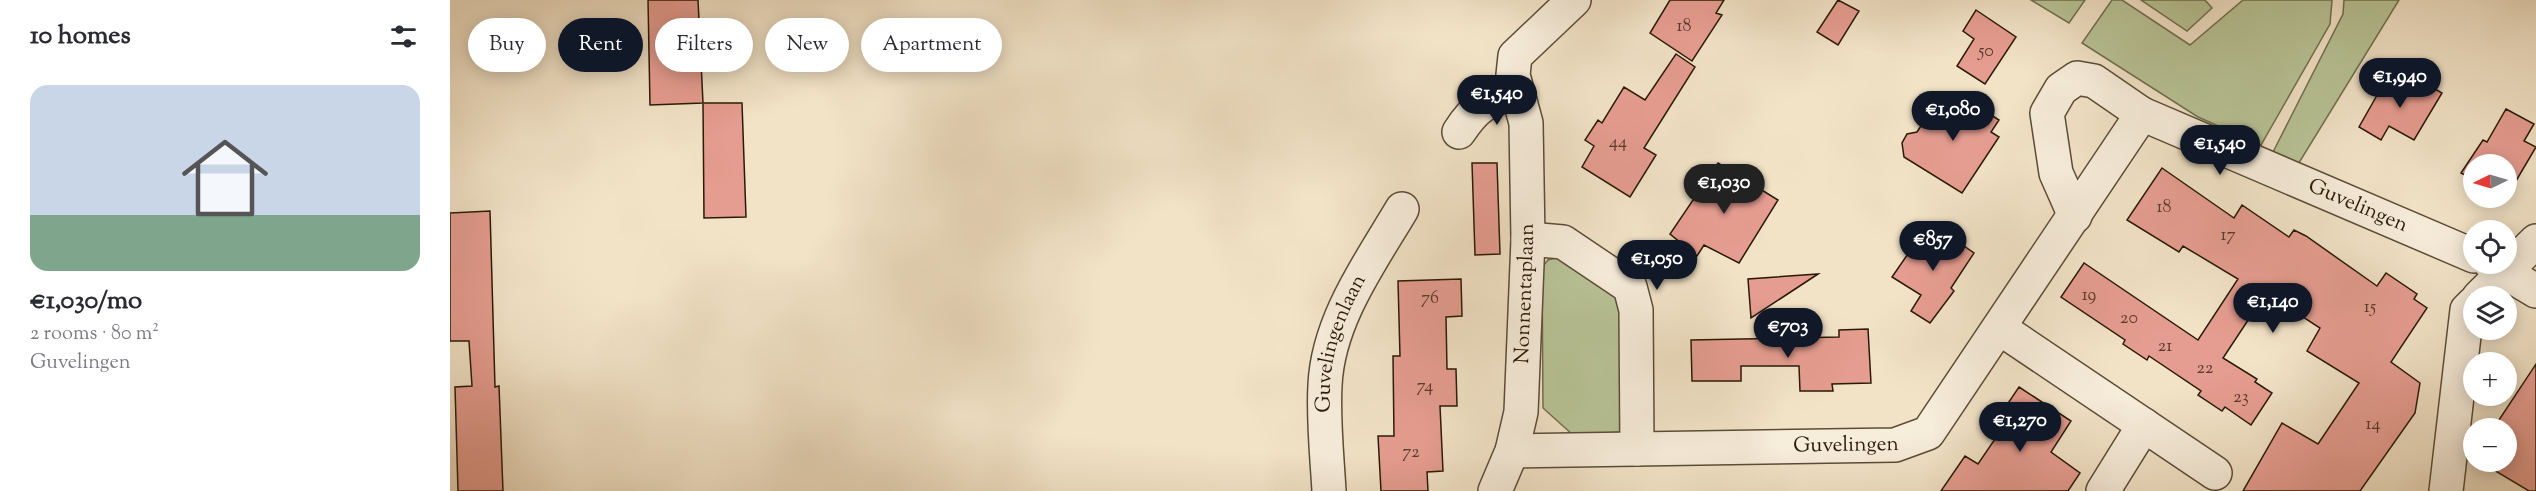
<!DOCTYPE html>
<meta charset="utf-8">
<style>
body{margin:0;font-family:"Sorts Mill Goudy",serif;background:#f7f7f7;color:#2b2b33;height:100vh;display:flex;flex-direction:column;font-size:22px;white-space:nowrap}
*{box-sizing:border-box;margin:0}
p{font-size:20px;color:#7c7c81}
.icon{flex:none;width:33px;height:33px;fill:none;stroke:currentColor;stroke-width:2;stroke-linecap:round;stroke-linejoin:round}
.map{position:relative;flex:1;overflow:hidden}
.details{display:flex;flex-direction:column;background:#fff;width:450px}
.details>*{flex:none}
.top-card{position:absolute;left:18px;top:18px;width:570px;height:54px;display:flex;gap:12px}
.needle{width:39px;rotate:265deg}
.controls{position:absolute;left:2013px;top:154px;display:grid;gap:12px}
.controls a{display:grid;place-items:center;width:54px;height:54px;border-radius:50%;background:#fff;box-shadow:0 3px 15px #0003;font-size:30px}
.price{position:absolute;translate:-50% -51px;padding:0 14px;border-radius:21px;background:#111827;color:#fff;font-size:20px;line-height:39px;filter:drop-shadow(0 2px 3px #0008)}
.price::after{content:'';position:absolute;left:50%;top:36px;width:18px;height:14px;margin-left:-9px;background:inherit;clip-path:polygon(0 0,100% 0,50% 100%)}
.price.active{background:#222;color:#fff}
ul{padding:0;list-style:none}
li{display:grid;align-content:center;gap:12px;height:318px;padding:0 30px}
li span{display:grid;place-items:center;height:186px;border-radius:18px;color:#555}
li>.icon{margin-inline-start:auto}
span .icon{width:108px;height:108px;fill:#fffc;stroke-width:1}
li b{font-size:26px}
h2{display:flex;justify-content:space-between;align-items:center;height:72px;padding:0 30px;font-size:26px}
.pill{padding:0 21px;border-radius:27px;background:#fff;box-shadow:0 3px 15px #0003;font-size:21px;line-height:54px}
.pill.active{background:#111827;color:#fff}
main{display:flex;flex:1;min-height:0}
.map>svg:first-child{display:block}
</style>
<main>
<section class="details">
<h2>10 homes<svg class="icon" aria-label="filters" viewBox="0 0 24 24"><path d="M4 7h16M4 17h16"/><circle cx="9" cy="7" r="2"/><circle cx="15" cy="17" r="2"/></svg></h2>
<ul>
<li><span style="background:linear-gradient(#c9d6e8 70%,#7fa58c 0)"><svg class="icon" aria-label="home" viewBox="0 0 24 24"><path d="M3 11l9-7 9 7M6 9v11h12V9"/></svg></span><div><b>€1,030/mo</b><p>2 rooms · 80 m²</p><p>Guvelingen</p></div></li>
</ul>
</section>
<div class="map">
<svg width="2086" height="491" viewBox="0 0 2086 491">
<rect width="100%" height="100%" fill="#f2e3c7"/>
<filter id="stains"><feTurbulence type="fractalNoise" baseFrequency=".00333" numOctaves="4"/><feColorMatrix values="0 0 0 0 .2 0 0 0 0 .09 0 0 0 0 .02 0 0 0 .5 -.17"/></filter>
<radialGradient id="worn" r=".72"><stop offset=".6" stop-color="#630" stop-opacity="0"/><stop offset="1" stop-color="#630" stop-opacity=".3"/></radialGradient>
<path fill="#b8c497" stroke="#706f4f" stroke-width="1.5" d="M1581,0h54l-16,23z
M1662,0h10l68,45 53,-45h89l-2,24 -69,121 -63,-28 -116,-74z
M1691,0h64l7,8 -25,23z
M1894,0h55l-102,166 -26,-10 72,-142z
M1105,258h12l49,38 7,20 -1,116 -49,3 -30,-27 -1,-141 6,-7z"/>
<path fill="#e69d91" stroke="#291a07" stroke-width="1.5" d="M198,0h50l5,103 -53,2z
M1220,0h54l-8,13 6,2 -30,46 -42,-28z
M1388,0l21,11 -21,34 -21,-13z
M1526,10l40,27 -31,47 -28,-18 17,-27 -11,-8z
M1226,54l19,13 -51,81 12,7 -26,42 -48,-30 12,-21 -9,-6 13,-20 4,3 22,-36 21,13z
M1938,76l26,16 6,-12 22,13 -28,47 -25,-14 -8,14 -22,-13z
M1506,92l43,28 -8,12 8,5 -37,56 -58,-36 -2,-14 5,-9 10,-2 15,-23 10,6z
M253,103h39l4,114 -42,1z
M2056,109l28,15 -10,17 12,6 -30,51v-33h-32v15l-13,-7 22,-33 4,2z
M1022,163h25l3,91 -25,1z
M1268,163l60,37 -39,63 -35,-18 -7,11 -27,-22z
M1712,168l72,50 8,-13 47,32 5,-7 12,6 71,50 9,-13 31,21 -3,5 13,9 -36,54 29,21 -5,30 -55,78h-117l39,-68 36,21 41,-61 -52,-32 13,-23 -54,-35 -43,65 34,21 -2,3 17,11 -21,32 -26,-18 -3,4 -24,-16 3,-4 -52,-35 -2,4 -24,-16 2,-4 -64,-43 23,-34 114,77 40,-61 -55,-33 -4,6 -52,-32z
M40,211l5,176 4,-1 4,105h-45l-3,-104 17,-1 -3,-45h-19v-128z
M1488,228l36,25 -23,35 3,3 -24,32 -19,-12 10,-16 -29,-18 29,-42 8,6z
M1368,274l-67,44 -3,-39z
M1011,279l1,37 -16,1 1,52h9l1,37h-17l3,65 -16,1 1,19h-47l-3,-55h16l-1,-80h7l-2,-75z
M1418,329l3,54 -39,1 1,7h-33l-1,-25h-58v15h-49l-1,-41 148,-3v-7z
M2086,364v127h-7l-47,-28 24,-1v-33h-13z
M1569,387l52,34 -20,31 29,21 -12,18h-127l24,-35 13,8 28,-41 -8,-5z"/>
<g fill="none" stroke-linecap="round" stroke-linejoin="round">
<g stroke="#5b4c37" stroke-width="36">
<g id="minor">
<path d="M1009,132c17,-26 27,-32 58,-39"/>
<path id="s1" d="M1625,216l-19,-43 -9,-60 14,-24 16,-11 17,3 48,33 332,142"/>
<path d="M1078,239l35,3 67,45 6,23 1,139"/>
<path d="M2041,264l45,27"/>
<path d="M2029,297l57,-56"/>
<path d="M1551,329l214,144"/>
<path id="s2" d="M1062,451l383,-6 33,-12 214,-319"/>
<path id="s3" d="M879,491c-2,-35 -6,-71 -4,-106 3,-65 45,-122 77,-176"/>
<path id="s4" d="M1045,491l17,-40 9,-39 7,-173 -2,-116 -13,-48 2,-19 59,-56"/>
<path d="M1653,491l41,-66"/>
<path d="M1996,491l21,-181 7,-7"/>
</g>
</g>
<use href="#minor" stroke="#f7eddb" stroke-width="33"/>
</g>
<g text-anchor="middle" dominant-baseline="central" stroke-width="6" stroke-linejoin="round" paint-order="stroke">
<g font-size="18" fill="#583b2a">
<text x="1234" y="27">18</text>
<text x="1536" y="52">50</text>
<text x="1168" y="143">44</text>
<text x="1714" y="208">18</text>
<text x="1778" y="236">17</text>
<text x="1639" y="296">19</text>
<text x="980" y="299">76</text>
<text x="1920" y="308">15</text>
<text x="1679" y="319">20</text>
<text x="1715" y="347">21</text>
<text x="1755" y="369">22</text>
<text x="975" y="387">74</text>
<text x="1791" y="398">23</text>
<text x="1923" y="425">14</text>
<text x="961" y="453">72</text>
</g>
<g font-size="21" fill="#291a07" stroke="#f7eddb">
<text stroke="none"><textPath href="#s1" startOffset="465">Guvelingen</textPath></text>
<text stroke="none"><textPath href="#s4" startOffset="202">Nonnentaplaan</textPath></text>
<text stroke="none"><textPath href="#s3" startOffset="150">Guvelingenlaan</textPath></text>
<text stroke="none"><textPath href="#s2" startOffset="334">Guvelingen</textPath></text>
</g>
</g>
<rect width="100%" height="100%" filter="url(#stains)"/>
<rect width="100%" height="100%" fill="url(#worn)"/>
</svg>
<div class="controls">
<a><svg class="needle" viewBox="-14 -14 28 28"><path d="M0-13l5 13h-10z" fill="#e53935"/><path d="M0 13l5-13h-10z" fill="#7c7c81"/></svg></a>
<a><svg class="icon" aria-label="locate" viewBox="0 0 24 24"><circle cx="12" cy="12" r="6"/><path d="M12 2v4M12 18v4M2 12h4M18 12h4"/></svg></a>
<a><svg class="icon" aria-label="layers" viewBox="0 0 24 24"><path d="M12 4l9 5-9 5-9-5zM3 14l9 5 9-5"/></svg></a>
<a>+</a>
<a>−</a>
</div>
<b class="price" style="left:1950px;top:109px">€1,940</b>
<b class="price" style="left:1047px;top:126px">€1,540</b>
<b class="price" style="left:1503px;top:142px">€1,080</b>
<b class="price" style="left:1770px;top:176px">€1,540</b>
<b class="price active" style="left:1274px;top:215px">€1,030</b>
<b class="price" style="left:1483px;top:272px">€857</b>
<b class="price" style="left:1207px;top:291px">€1,050</b>
<b class="price" style="left:1823px;top:334px">€1,140</b>
<b class="price" style="left:1338px;top:359px">€703</b>
<b class="price" style="left:1570px;top:453px">€1,270</b>
<div class="top-card">
<a class="pill">Buy</a>
<a class="pill active">Rent</a>
<a class="pill">Filters</a>
<a class="pill">New</a>
<a class="pill">Apartment</a>
</div>
</div>
</main>
